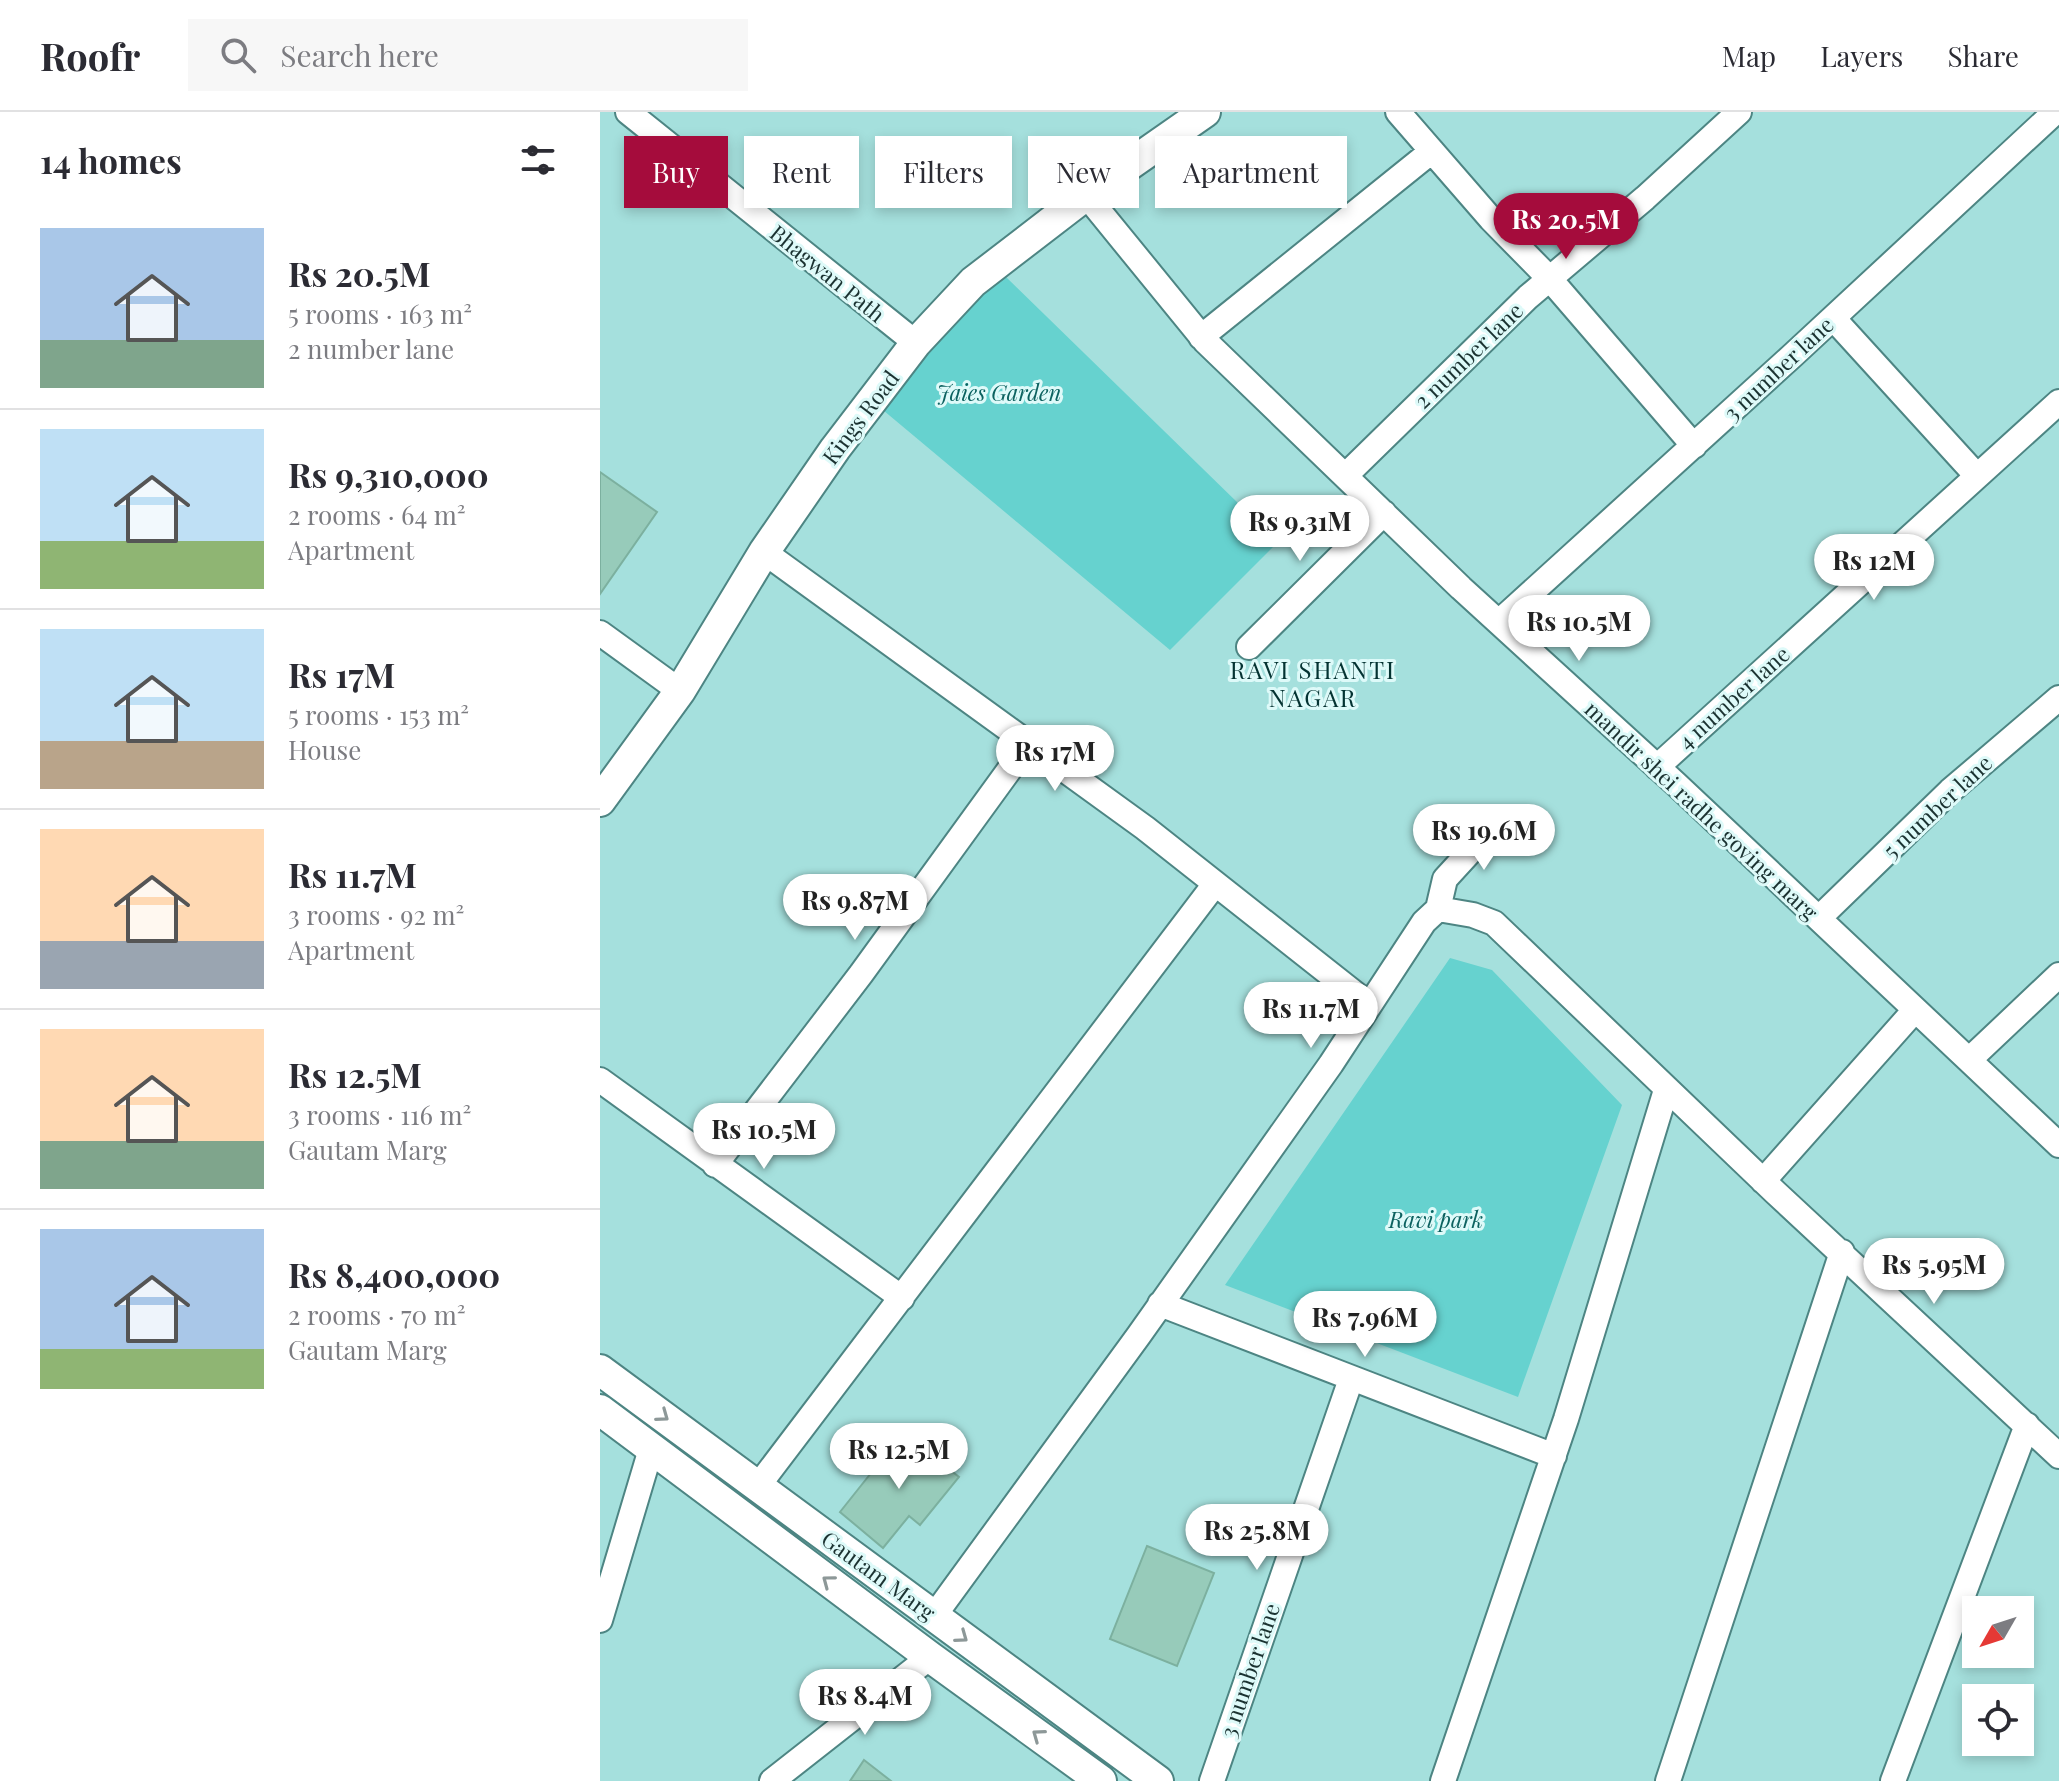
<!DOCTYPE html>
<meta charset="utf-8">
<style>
body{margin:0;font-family:"Playfair Display",serif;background:#f7f7f7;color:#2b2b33;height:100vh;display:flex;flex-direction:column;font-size:30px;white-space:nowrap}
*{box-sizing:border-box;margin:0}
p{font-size:26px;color:#7c7c81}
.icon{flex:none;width:44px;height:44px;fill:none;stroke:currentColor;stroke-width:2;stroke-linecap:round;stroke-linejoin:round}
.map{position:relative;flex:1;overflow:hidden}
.panel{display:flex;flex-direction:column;background:#fff;width:600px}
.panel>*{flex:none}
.top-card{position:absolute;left:24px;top:24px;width:760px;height:72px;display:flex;gap:16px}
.needle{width:52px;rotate:231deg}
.fabs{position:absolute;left:1362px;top:1484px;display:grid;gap:16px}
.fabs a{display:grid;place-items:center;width:72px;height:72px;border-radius:0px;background:#fff;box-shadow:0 4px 12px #0003;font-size:40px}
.price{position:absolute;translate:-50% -68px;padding:0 18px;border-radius:28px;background:#fff;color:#222;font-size:26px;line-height:52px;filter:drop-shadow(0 2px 4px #0008)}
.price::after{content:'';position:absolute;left:50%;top:48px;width:24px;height:18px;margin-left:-12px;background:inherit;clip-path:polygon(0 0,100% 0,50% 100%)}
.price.selected{background:#a50c3c;color:#fff}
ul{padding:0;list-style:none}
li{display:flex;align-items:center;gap:24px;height:200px;padding:0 40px}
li+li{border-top:2px solid #e1e1e2}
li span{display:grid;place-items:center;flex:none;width:224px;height:160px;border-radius:0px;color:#555}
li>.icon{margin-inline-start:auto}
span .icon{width:96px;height:96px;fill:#fffc;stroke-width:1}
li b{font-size:34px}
h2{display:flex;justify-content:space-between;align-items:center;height:96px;padding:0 40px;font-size:34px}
.tag{padding:0 28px;border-radius:0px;background:#fff;box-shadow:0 4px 12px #0003;font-size:28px;line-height:72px}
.tag.selected{background:#a50c3c;color:#fff}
header{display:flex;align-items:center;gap:48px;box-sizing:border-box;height:112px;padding:0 40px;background:#fff;border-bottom:2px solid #e1e1e2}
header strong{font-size:38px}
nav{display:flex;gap:44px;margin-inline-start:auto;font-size:28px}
.search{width:560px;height:72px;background:#f7f7f7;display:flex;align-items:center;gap:20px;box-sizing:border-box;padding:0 28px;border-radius:0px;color:#7c7c81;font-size:30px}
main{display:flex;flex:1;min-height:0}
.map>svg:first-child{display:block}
</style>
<header>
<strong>Roofr</strong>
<div class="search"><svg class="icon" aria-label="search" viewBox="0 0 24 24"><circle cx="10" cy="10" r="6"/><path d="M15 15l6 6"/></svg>Search here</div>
<nav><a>Map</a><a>Layers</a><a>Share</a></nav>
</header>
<main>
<section class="panel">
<h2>14 homes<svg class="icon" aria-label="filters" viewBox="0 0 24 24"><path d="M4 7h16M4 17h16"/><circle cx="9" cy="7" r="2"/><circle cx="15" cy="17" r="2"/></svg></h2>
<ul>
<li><span style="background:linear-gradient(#a9c7e8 70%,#7fa58c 0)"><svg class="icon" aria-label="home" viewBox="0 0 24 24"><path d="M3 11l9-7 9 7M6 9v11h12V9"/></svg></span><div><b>Rs 20.5M</b><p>5 rooms · 163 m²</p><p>2 number lane</p></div></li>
<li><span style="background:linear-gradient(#bfe0f5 70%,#8fb573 0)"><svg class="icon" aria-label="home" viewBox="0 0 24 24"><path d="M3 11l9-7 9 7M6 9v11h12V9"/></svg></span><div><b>Rs 9,310,000</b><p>2 rooms · 64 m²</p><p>Apartment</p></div></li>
<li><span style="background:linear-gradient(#bfe0f5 70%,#b9a48a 0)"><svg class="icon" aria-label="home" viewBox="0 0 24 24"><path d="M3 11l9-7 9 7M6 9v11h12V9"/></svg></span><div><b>Rs 17M</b><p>5 rooms · 153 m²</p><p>House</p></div></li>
<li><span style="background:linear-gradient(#ffd9b3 70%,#9aa5b1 0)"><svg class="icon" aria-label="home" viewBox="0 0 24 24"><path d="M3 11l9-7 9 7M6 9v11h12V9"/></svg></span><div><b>Rs 11.7M</b><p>3 rooms · 92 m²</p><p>Apartment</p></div></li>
<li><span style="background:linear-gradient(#ffd9b3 70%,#7fa58c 0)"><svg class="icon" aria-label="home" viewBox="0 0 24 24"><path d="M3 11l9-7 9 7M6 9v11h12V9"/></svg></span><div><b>Rs 12.5M</b><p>3 rooms · 116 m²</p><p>Gautam Marg</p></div></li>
<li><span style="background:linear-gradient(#a9c7e8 75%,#8fb573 0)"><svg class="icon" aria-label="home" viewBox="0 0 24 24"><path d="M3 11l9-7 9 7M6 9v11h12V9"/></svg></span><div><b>Rs 8,400,000</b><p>2 rooms · 70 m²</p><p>Gautam Marg</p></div></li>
</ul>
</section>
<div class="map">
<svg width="1459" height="1669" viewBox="0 0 1459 1669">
<rect width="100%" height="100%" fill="#a5e0dd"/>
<path fill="#66d2cf" d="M406,165l272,265 -108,108 -311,-260 66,-57z
M850,846l42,12 130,135 -104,292 -293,-112z"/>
<path fill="#97cbba" stroke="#7cb09f" stroke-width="2" d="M0,360l57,40 -57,82z
M303,1321l56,44 -39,48 -11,-9 -26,32 -43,-36z
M547,1434l67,27 -37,93 -67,-27z
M264,1648l27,21h-41z"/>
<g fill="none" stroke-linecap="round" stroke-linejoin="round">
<g stroke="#4d8583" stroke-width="28">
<path id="minor" d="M28,0l288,231
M798,0l93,107 58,59 145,168
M486,83l119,146 256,247 215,196 383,361
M1233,206l144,158
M601,225l231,-186
M745,364l183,-179 117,-99 94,-86
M164,440l381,276 223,176
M899,510l294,-267 262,-243
M0,521l80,58
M649,535l135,-134
M1057,655l402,-365
M838,797l7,-30 55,-60
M1219,806l131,-127 109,-93
M1369,948l90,-85
M0,968l302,218
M115,1053l146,-191 167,-230
M1163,1069l152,-171
M560,1192l394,152
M158,1374l457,-602
M334,1504l205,-281 192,-271 93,-142 14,-13 35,6 21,8 282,270 283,263
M0,1508l51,-171
M172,1669l158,-124
M612,1669l139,-402
M843,1669l123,-362 100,-329
M1068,1669l174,-529
M1293,1669l134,-356"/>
</g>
<g stroke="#4d8583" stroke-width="34">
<path id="tertiary" d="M0,689l80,-110 84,-139 71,-103 81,-106 57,-61 113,-87 119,-83
M0,1258l558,411
M0,1298l330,247 171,124"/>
</g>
<use href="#minor" stroke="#fff" stroke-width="24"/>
<use href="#tertiary" stroke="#fff" stroke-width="30"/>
</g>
<defs><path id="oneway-chevron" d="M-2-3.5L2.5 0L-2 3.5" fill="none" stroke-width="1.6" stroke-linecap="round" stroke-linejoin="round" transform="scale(2)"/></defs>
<g stroke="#8d9898">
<use href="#oneway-chevron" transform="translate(63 1304) rotate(36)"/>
<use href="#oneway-chevron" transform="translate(228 1469) rotate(-143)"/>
<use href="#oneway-chevron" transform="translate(362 1525) rotate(36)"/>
<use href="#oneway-chevron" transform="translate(438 1623) rotate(-144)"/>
</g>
<g text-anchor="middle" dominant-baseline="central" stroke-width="6" stroke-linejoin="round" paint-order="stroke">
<g font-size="22" fill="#1b3231" stroke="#defaf9">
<text transform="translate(228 161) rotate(39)">Bhagwan Path</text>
<text transform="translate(868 243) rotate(-44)">2 number lane</text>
<text transform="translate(1178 256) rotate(-43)">3 number lane</text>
<text transform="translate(260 305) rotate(-53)">Kings Road</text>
<text transform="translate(1133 585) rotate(-42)">4 number lane</text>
<text transform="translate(1337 694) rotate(-43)">5 number lane</text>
<text transform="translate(1102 698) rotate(43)">mandir shei radhe goving marg</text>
<text transform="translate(279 1463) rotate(36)">Gautam Marg</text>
<text transform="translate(649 1558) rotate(-71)">3 number lane</text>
</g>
<g font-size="22" font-style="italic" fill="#0c6260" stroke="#defaf9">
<text x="399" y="280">Jaies Garden</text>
<text x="836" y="1107">Ravi park</text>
</g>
<g font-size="24" letter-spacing="2" fill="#043332" stroke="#defaf9">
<text x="713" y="557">RAVI SHANTI<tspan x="713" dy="28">NAGAR</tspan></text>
</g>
</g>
</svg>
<div class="fabs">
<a><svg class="needle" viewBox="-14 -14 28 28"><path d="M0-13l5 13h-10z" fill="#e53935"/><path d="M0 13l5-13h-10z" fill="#7c7c81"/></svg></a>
<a><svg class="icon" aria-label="locate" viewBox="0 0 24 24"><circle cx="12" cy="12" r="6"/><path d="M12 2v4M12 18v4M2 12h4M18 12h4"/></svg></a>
</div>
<b class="price selected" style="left:966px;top:149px">Rs 20.5M</b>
<b class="price" style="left:700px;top:451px">Rs 9.31M</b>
<b class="price" style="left:1274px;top:490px">Rs 12M</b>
<b class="price" style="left:979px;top:551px">Rs 10.5M</b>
<b class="price" style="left:455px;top:681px">Rs 17M</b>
<b class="price" style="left:884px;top:760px">Rs 19.6M</b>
<b class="price" style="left:255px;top:830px">Rs 9.87M</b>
<b class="price" style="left:711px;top:938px">Rs 11.7M</b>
<b class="price" style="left:164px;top:1059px">Rs 10.5M</b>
<b class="price" style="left:1334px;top:1194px">Rs 5.95M</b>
<b class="price" style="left:765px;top:1247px">Rs 7.96M</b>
<b class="price" style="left:299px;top:1379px">Rs 12.5M</b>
<b class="price" style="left:657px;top:1460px">Rs 25.8M</b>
<b class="price" style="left:265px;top:1625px">Rs 8.4M</b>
<div class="top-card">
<a class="tag selected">Buy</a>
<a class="tag">Rent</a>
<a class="tag">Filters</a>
<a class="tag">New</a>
<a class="tag">Apartment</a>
</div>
</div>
</main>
